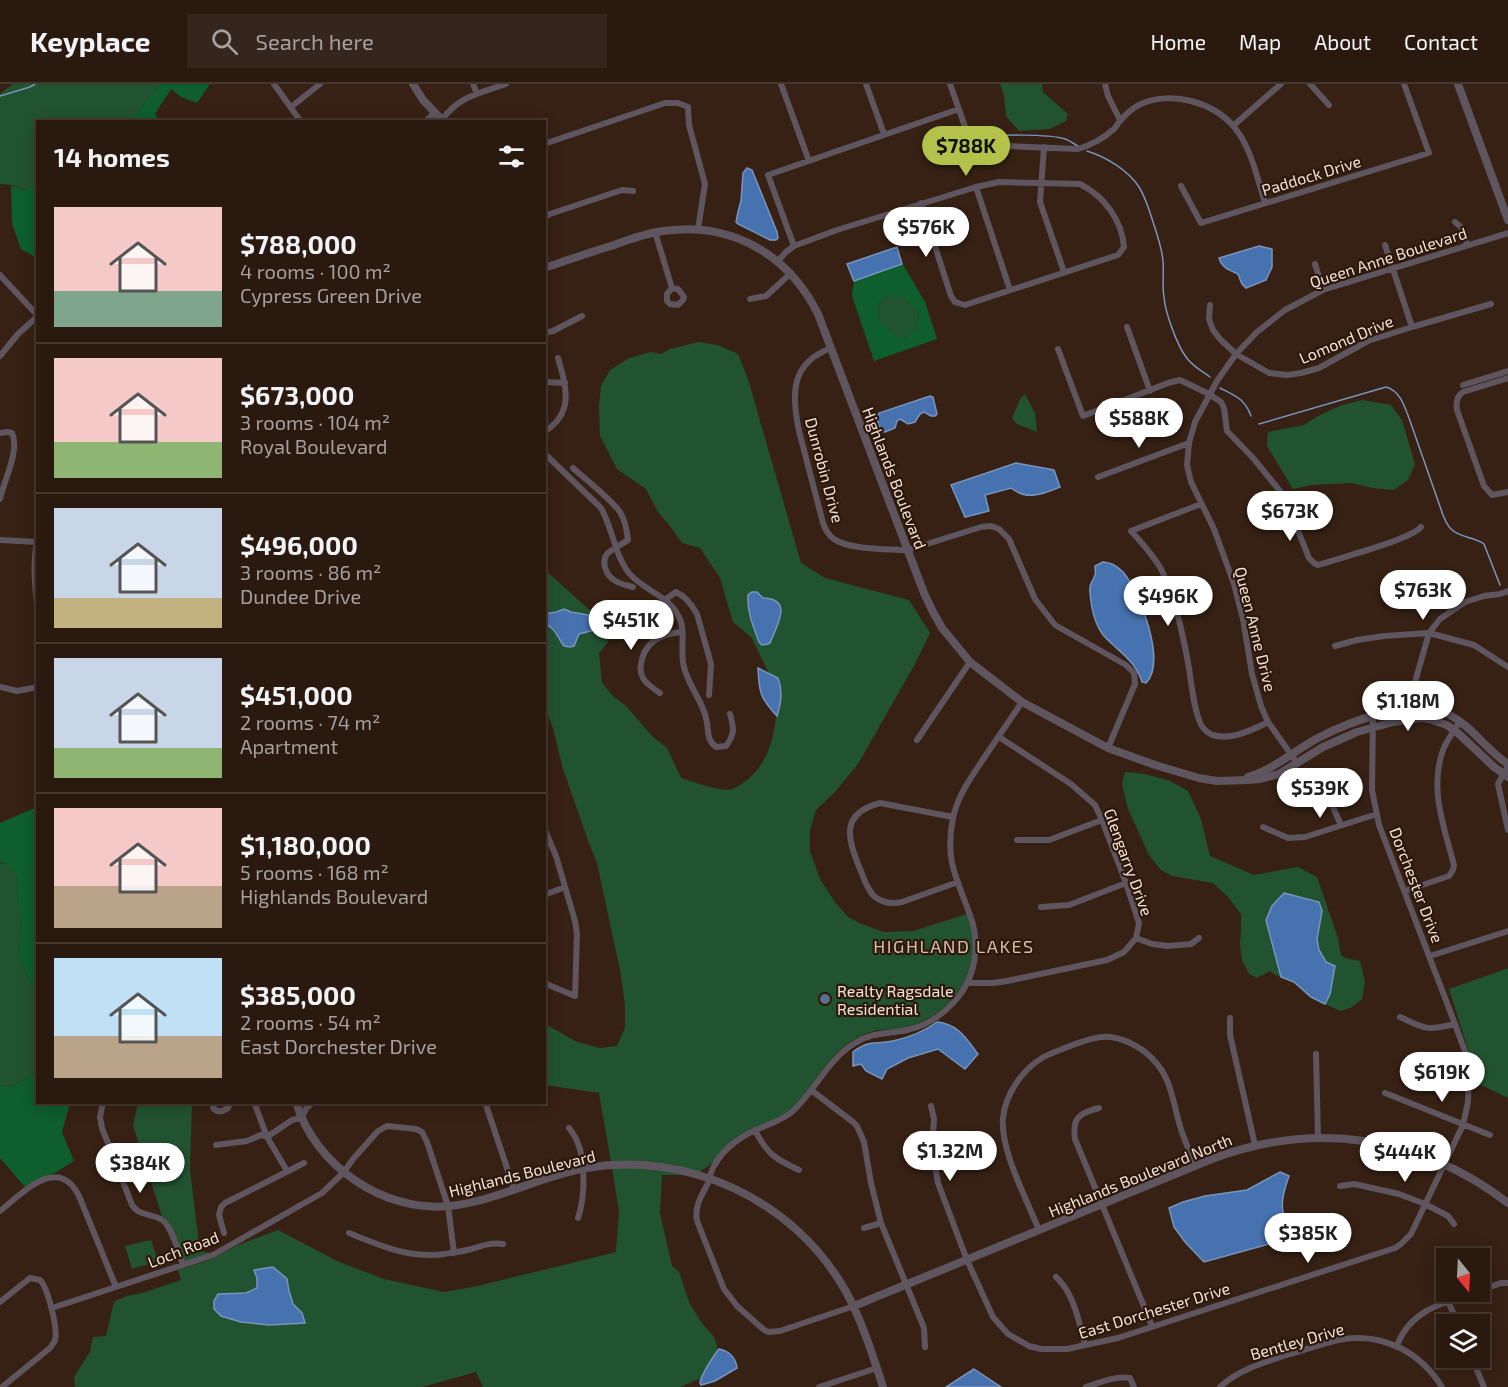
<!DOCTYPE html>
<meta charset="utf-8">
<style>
body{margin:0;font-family:"Exo 2",sans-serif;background:#35261d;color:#f1f3f6;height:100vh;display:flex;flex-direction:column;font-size:22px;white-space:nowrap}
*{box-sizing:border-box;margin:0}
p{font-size:20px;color:#a5a09e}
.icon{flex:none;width:33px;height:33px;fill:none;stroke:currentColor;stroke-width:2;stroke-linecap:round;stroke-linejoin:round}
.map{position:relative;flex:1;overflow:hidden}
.details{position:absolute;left:36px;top:36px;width:510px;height:984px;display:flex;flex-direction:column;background:#29190f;border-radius:0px;box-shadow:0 3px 15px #0003,0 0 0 2px #45382f}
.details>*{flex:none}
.needle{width:39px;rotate:162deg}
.controls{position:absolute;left:1436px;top:1164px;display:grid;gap:12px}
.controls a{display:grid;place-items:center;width:54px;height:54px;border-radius:0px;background:#29190f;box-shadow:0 3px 15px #0003,0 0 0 2px #45382f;font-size:30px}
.price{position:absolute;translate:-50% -51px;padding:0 14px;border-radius:21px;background:#fff;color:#222;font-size:20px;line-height:39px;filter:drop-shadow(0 2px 3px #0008)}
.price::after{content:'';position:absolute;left:50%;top:36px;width:18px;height:14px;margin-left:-9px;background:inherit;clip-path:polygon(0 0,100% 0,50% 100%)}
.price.active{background:#b3c24b;color:#111}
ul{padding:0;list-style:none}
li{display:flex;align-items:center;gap:18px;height:150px;padding:0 18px}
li+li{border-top:2px solid #45382f}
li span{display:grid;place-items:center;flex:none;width:168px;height:120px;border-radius:0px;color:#555}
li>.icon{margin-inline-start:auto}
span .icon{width:72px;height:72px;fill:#fffc;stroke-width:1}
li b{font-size:26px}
h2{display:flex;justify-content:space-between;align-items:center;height:72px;padding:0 18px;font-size:26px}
header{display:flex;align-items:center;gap:36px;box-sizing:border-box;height:84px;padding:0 30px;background:#29190f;border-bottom:2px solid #45382f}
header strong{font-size:28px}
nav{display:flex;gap:33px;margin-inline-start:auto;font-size:21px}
.search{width:420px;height:54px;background:#35261d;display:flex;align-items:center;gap:15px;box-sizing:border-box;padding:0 21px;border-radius:0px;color:#a5a09e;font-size:22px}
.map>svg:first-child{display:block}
</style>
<header>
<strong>Keyplace</strong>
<div class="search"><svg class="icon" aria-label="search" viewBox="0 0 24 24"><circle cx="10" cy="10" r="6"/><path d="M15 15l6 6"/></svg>Search here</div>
<nav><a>Home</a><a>Map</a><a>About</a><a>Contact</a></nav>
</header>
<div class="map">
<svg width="1508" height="1303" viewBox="0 0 1508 1303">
<rect width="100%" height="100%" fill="#372114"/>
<path fill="#225331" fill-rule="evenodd" d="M13,0h148l-26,31 -7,6 -90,1 -1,63 -13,5 -13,-5 -11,-1v-90z
M1000,0h42l1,8 25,22 -2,7 -16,8 -31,2 -13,-15 -2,-21z
M888,212h13l18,16 -2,19 -17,8 -21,-19 -1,-16z
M698,258l20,3 20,9 10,25 53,184 24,15 84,22 21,33 -15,31 -57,100 -23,28 -19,18 -6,20v21l10,28 15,23 13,15 16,8 20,7 29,-1 54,-17c2,6 4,12 5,17 8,45 -23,85 -66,96 -9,2 -18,2 -27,3 -12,2 -24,8 -33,15 -23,17 -34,44 -54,63 -14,14 -36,16 -52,27 -11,7 -18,16 -26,26 -4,4 -10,8 -14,11 -30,-8 -59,-11 -89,-10l-12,-69 -54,-8v-61l32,18 23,6 17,-2 8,-19v-21l-4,-31 -24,-112 -8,-20 -26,-74 -10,-41 -8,-21v-83c10,3 13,10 17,20l15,-5c2,-8 6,-7 13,-8 5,0 9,-2 13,-4l5,15 -9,11 3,30 12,14 11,8 28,32 14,11 14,30c15,4 40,16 54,10 3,-1 5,-3 8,-5 34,-23 34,-68 35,-105l-9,-5 -18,-36 -18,-15 -13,-44 -20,-30 -18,-5 -12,-17 -12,-14 -12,-23 -29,-20 -17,-33 -1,-31 2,-19 9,-16 19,-12 22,-6 10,2 9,-5zM763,514l8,1 11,15 -12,28 -3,2 -8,-2 -9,-23 -1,-5z
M1025,310l10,19 2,19 -20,-8 -5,-6 8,-19z
M1362,316l29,5 11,15 13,44 -7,16 -14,10 -21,-2 -22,-5 -40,2 -18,4 -26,-43 1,-14 36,-7 14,-9 24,-11z
M544,485l60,54 -16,-8 -17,-3 -6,-3 -9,3 -11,2z
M1125,688l20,2 25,7 18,10 13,28 9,37 44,19 44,-8 19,10 21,61 3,17 4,3 15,3 5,21 -3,17 -10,8 -11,4 -16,-7 5,-10 -4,-32 -7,-12 -2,-10 5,-29 -3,-9 -35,-9 -12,13 -6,14 15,57 -6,-2 -5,-4 -13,7 -8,-4 -7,-14 -2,-16 1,-12v-18l-13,-17 -15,-14 -41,-7 -11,-6 -12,-15 -21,-46 -6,-25z
M0,779l7,1 9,9 5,57 -2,26 11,26 8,9 -1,70 -4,14 -22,12 -11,-2z
M1508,884v130l-29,-14 -30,-95z
M138,1019h54l-2,67 10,81 11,2 -27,9c-5,-16 -9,-36 -22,-46l-29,-90z
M612,1084h37l39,7h-26l-2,38 12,53 7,6 10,30 12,20 13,15 4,12 -18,31 -2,-1 -18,8h-197l-7,-15 -54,15h-347l-1,-10 16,-25 3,-15 13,-1 7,-30 2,-5 12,-5 15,-3 39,-13 -3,-10 34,-11 26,-14 40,-15 61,32 45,17 60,13 34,-6 138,-34 3,-40zM257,1194l30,1 2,12 4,14 9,8 3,10 -36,2 -51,-31 28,-1 11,-5z
M151,1156l7,21 -26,8 -7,-23z"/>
<path fill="#0e5e2e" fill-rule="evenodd" d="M161,0h49l-13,19 -16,-6 -10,-8 -16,25 4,7h-31l7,-6z
M37,101v73l-16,-9 -9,-26 -1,-37 13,4z
M901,177l24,41 12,37 -63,22 -22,-65 2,-15 47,-17zM888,212h13l18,16 -2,19 -17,8 -21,-19 -1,-16z
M37,723h1l-1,184 -7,-9 -11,-26 2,-26 -5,-57 -9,-9 -7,-2v-39z
M37,977l1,41 32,1 -8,29 12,29c-7,4 -15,10 -22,13 -11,4 -17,5 -27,13l-25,-29v-73l11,2 22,-12z"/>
<path fill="#4672af" stroke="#7994bc" stroke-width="1.5" d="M747,84l5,2 25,62 1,6 -2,2h-6l-32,-16 -2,-2 2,-10 3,-11 2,-28z
M1259,162l13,3v18l-6,13 -20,8 -4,-4 -4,-10c-9,-4 -16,-6 -19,-16z
M897,163l5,17 -48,17 -7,-17z
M930,312l3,1 4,17 -2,2h-4l-7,-4 -4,2 -5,8 -7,2 -8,-5 -3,2 -2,7 -10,4 -4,-1 -5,-13 3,-5z
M1016,379l38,7 6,17c-17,7 -32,14 -49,1l-26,7 4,16 -24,6 -14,-32z
M1103,478c7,0 15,5 20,10 17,20 44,90 23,111l-4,-1c-6,-21 -24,-31 -38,-46 -9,-11 -13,-30 -14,-44 -1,-11 3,-9 5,-17 1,-3 0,-6 0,-9z
M752,508h5l6,6c31,1 14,27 7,45l-2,1 -6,1 -3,-3c-6,-16 -12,-30 -11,-47z
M564,525l7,3 17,3 16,8v2l-2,3 -23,6 -5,12 -4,1 -6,-1c-7,-9 -8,-18 -19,-22l-1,-10 12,-2z
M758,584l20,10c5,13 3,25 -1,38 -17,-18 -18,-24 -19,-48z
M1284,809l35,9 3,9 -5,28 2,11 7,12 9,4 -5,28 -5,10 -14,-7 -17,-15 -13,-5 -15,-57 6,-14z
M937,938c21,2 29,16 41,32l-13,15 -27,-20 -30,9 -21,11 -5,10 -16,-8 -5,-7 -8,2v-14c17,-13 22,-7 40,-11 18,-4 30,-9 44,-19z
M1280,1088l9,4c-5,14 -11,33 -2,46 4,5 10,9 15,13l-98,27 -19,-20 -11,-15 -5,-19 14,-6 22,-6 42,-6z
M273,1183l14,12 2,12 4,13 9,9 3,10 -36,2 -28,-3 -20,-6 -7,-7v-8l4,-7 28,-1 11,-5v-10l-3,-8z
M719,1265c10,2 17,9 18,19l-22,13 -14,4 -1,-2c1,-8 14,-28 19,-34z
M974,1285l27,18h-55z"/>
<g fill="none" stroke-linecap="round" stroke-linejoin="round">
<path stroke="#7994bc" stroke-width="1.5" d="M0,12l30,-9 5,-3
M978,54c15,-4 72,-4 87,1 4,1 9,5 13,7
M1087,67c19,6 41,19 52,36 7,11 11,25 15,38 4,12 8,24 9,36 1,12 -1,24 1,36 1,15 13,48 22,60 6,9 16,14 24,20
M1220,304c16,8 25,11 31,28
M1259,340l127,-37c14,4 18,18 23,31l34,97c2,5 4,10 8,14 9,9 24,8 33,15l16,41"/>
<path stroke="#5f555e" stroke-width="6" d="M274,0l27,38
M473,0l4,10
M781,0l28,77
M866,0l18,50
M950,0l19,54 3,4 7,3 99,4c13,-4 26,-11 36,-20 1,-1 5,-7 6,-8 5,-6 14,-14 21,-17 15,-7 35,-7 50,-3 54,14 60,56 74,102
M1105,0l3,12 12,24
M1310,0l19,21
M291,23l29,-23
M442,36c17,-24 38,-27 64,-36
M425,38l9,-9
M1234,41l47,-41
M544,60l121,-41h13l10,4 1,18 16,59 -7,45
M1044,63l-4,55 24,70
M1181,102l20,37 228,-70 -25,-69
M976,103l34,103
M544,133l6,-3 72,-24 11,1
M1455,138l7,6 5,17
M655,148l17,56 -5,6v7l3,3 8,1 5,-5 1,-3 -6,-8 -6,-1
M1385,161l27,82
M794,162l-26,-71 191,-66
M778,177l8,-9 8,-6 43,-16 139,-43 23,-5 81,2c24,12 42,36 44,63l-6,8 -153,50 -10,-3 -4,-6 -30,-93
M1315,180l8,26
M0,191l38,41
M750,215l16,-3 25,-23
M1210,221l-1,14 4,11 7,9 16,15 33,19 18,2 14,-2 18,-5 49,-27 44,-14 79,-23
M1127,243l23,64
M544,249l9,-2 29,-15
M831,264c-40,15 -40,45 -32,83l24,92c2,6 5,12 11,16 13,10 50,10 67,11h7l73,-23 10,-1 8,3 10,10 26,60 20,26 71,40 8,8 1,11 -27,64
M1058,265l25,67 85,-33 12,-3 29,14 12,8 3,6 3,23 27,28 30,37 25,62 5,5 4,2c21,-7 92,-25 103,-38
M0,272l18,-22 20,-18
M1508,294l-45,14c-7,4 -7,11 -6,18l27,76 8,9 16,-3
M544,298l21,1
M1463,301l45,-14
M544,348c31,-19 22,-46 14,-74
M0,349l7,-1 5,1c8,18 -8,47 -12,66
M544,369l57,55c12,21 13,45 27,64 16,20 44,23 53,50 4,11 -1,32 3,45 4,18 18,33 22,51 3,11 0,22 10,29l10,-1c9,-12 8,-18 4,-32
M573,384c12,11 38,31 47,44 5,8 7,19 8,28 -4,3 -18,10 -21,14 -6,8 -1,21 7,26 5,4 12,5 19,7
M1098,393l91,-34
M1201,420l-70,27c11,12 24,26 31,40 14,30 21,64 27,97 2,14 6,52 15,61 15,17 49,1 64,-7
M38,454c-6,23 -3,49 0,73
M0,456l36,2
M666,515l10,-7c9,4 16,13 21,22l14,50 -2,31
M1335,562l22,-6 27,-4 45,-3 45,12 34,22
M0,603l17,4 21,-4
M660,609c-6,-4 -14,-9 -17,-15 -3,-5 -3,-9 -2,-14 3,-22 20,-30 40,-32
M1415,623l-2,-18 16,-56 11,-14 25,-17 19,-6 16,-2 8,-3
M917,656l53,-78
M1297,679l-29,-41 -7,-16 -9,-32 -9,-55 -9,-35 -20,-55 -23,-47 -4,-17 2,-22 6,-21 22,-41 19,-27 21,-22 28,-22 38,-20 185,-57
M1508,682l-10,18 10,46
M1326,714l6,7 9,20
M953,733l-73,-14c-41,11 -32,36 -20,66 4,9 7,21 15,28 8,6 18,7 27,5l56,-20
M1263,743l25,11 17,-1 72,-23
M544,744l12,28 19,65 2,13 -2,62 -31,-13
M1017,756h32l53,-20
M1405,807l44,-15 4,-6 1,-5c-10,-38 -25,-76 -11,-115 4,-10 11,-19 17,-29
M544,811l21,-8
M1041,823l28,-2 57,-22
M1136,854l16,6 16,2 23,-2 8,-6
M1430,872l78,-25
M967,899h26l14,-2 100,-21 17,-8 12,-14 3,-15 -13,-40 -24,-63 -7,-15 -24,-21 -72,-47
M1400,933c26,12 26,14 55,7
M1230,934v17l25,110
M1316,970l2,84
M811,1006l42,32 4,4 7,16 7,41 10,40 43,105 1,19
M1385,1009l105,42
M103,1018l-3,15 2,11 30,77c8,12 20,8 30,15 10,6 17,34 21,45
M214,1018l-1,6c4,5 9,4 15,0l2,-6
M254,1018l13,35 20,34
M485,1018l29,87
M931,1022l3,13 -2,30 6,34 29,77 26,57 15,17 21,12 12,3h26l51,-11 277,-90 6,-4 10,-10 52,-109 5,-23 1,-34 -2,-11 -12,-33 -76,-199 -7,-35 1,-73
M1099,1024c-20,5 -27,10 -24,31l77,187
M569,1044c3,4 6,8 8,13 9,20 8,56 1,77
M755,1046c12,24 20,29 44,40
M216,1061l31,-4 14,-6 6,2 25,-17 9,-2 5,-9 7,-7
M1340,1102l14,-2 45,10 26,10 23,12 6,8
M0,1127c23,-18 58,-57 79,-15l37,91
M864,1144l17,-5
M1039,1146c-12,-30 -39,-80 -36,-112 2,-23 19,-48 39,-60 10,-6 22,-9 33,-14 12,-4 23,-8 36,-7 18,3 35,13 46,27 13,15 16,36 21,55 4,16 11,31 17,47
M224,1149l-5,-18 2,-8 4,-4 79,-40
M349,1149c30,12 61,26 95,21 7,-1 15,-2 23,-4 13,-3 22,-8 36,-6
M1056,1193c18,16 23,45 29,68
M1479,1207l22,-8h7
M1448,1217l10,23
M0,1218l30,-24 10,2c8,8 18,49 15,60 -1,3 -3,5 -5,8l-48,39
M854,1222l-74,25 -12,1 -5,-3 -26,-23 -13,-17 -27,-68c-3,-15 5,-26 11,-38 2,-6 3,-12 6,-17 10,-19 30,-32 49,-39 11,-5 22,-8 31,-17 22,-21 34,-51 61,-67 17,-11 33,-9 52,-13 18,-4 33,-13 46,-27 23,-24 28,-58 17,-88 -6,-17 -14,-34 -18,-52 -3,-15 -2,-30 1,-45 5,-24 20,-43 33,-63 12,-18 24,-35 36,-53
M52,1224l161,-53 109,-62 22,-21 9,-13 25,-28 9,-5 29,3 6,3 5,10 21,64 6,47
M1397,1262c12,-35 47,-44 79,-54
M1472,1274l12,29
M819,1303l58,-19
M1086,1303c15,-5 29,-11 44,-9l4,9
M1220,1303c19,-18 46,-25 70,-33 18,-5 36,-12 54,-15 40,-6 77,14 98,48"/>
<path stroke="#5f555e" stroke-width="8" d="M413,0l10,16 21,22
M1458,0l50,136
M544,184c24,-8 47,-16 70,-23 16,-6 33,-12 49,-14 68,-10 125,23 155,83l106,279 9,19 9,16 28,34 52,40 86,46 47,17 44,13 18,3 31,-1 12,-1 19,-5 44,-27 34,-15 36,-10 28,-4 8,1 18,6 12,9 35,33 14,10
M1248,693c26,-8 45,-25 68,-38 32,-17 97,-42 132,-25 24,12 38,36 60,50
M296,1018c19,64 88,111 154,104 47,-5 90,-30 136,-38 102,-17 207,31 259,122 16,28 28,66 38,97
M854,1222l358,-147c103,-39 209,-23 296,44"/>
</g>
<circle fill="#5c6f8a" stroke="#2d180b" stroke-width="2" cx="825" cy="915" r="6"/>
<g text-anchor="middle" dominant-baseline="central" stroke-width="4.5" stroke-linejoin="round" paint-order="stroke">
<g font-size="16" fill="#f1e2d9" stroke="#2d180b">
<text transform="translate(1311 91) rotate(-17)">Paddock Drive</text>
<text transform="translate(1388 173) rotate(-18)">Queen Anne Boulevard</text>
<text transform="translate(1346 255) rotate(-23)">Lomond Drive</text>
<text transform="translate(825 386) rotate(75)">Dunrobin Drive</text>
<text transform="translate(895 394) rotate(69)">Highlands Boulevard</text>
<text transform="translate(1256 545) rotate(76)">Queen Anne Drive</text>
<text transform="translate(1129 778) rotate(70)">Glengarry Drive</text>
<text transform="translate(1417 801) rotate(69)">Dorchester Drive</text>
<text transform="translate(522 1089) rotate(-14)">Highlands Boulevard</text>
<text transform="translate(1140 1091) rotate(-22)">Highlands Boulevard North</text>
<text transform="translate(183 1165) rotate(-21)">Loch Road</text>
<text transform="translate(1154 1226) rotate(-17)">East Dorchester Drive</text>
<text transform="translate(1297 1257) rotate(-16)">Bentley Drive</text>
</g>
<g font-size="16" fill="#f1e2d9" stroke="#2d180b" text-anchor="start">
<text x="837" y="906">Realty Ragsdale<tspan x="837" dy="18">Residential</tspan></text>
</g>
<g font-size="18" letter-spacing="1.5" fill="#d8bbaa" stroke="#2d180b">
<text x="954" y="862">HIGHLAND LAKES</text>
</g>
</g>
</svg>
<div class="controls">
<a><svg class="needle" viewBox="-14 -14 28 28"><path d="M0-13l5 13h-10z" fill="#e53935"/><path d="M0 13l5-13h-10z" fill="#a5a09e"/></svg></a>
<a><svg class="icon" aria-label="layers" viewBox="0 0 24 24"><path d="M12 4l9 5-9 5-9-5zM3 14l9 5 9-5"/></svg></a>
</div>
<b class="price active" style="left:966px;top:93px">$788K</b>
<b class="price" style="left:926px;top:174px">$576K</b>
<b class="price" style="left:1139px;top:365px">$588K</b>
<b class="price" style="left:1290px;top:458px">$673K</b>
<b class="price" style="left:1423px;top:537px">$763K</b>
<b class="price" style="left:1168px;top:543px">$496K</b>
<b class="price" style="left:631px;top:567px">$451K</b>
<b class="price" style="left:1408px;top:648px">$1.18M</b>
<b class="price" style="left:1320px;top:735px">$539K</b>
<b class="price" style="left:1442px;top:1019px">$619K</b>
<b class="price" style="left:950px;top:1098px">$1.32M</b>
<b class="price" style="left:1405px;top:1099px">$444K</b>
<b class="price" style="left:140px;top:1110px">$384K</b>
<b class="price" style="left:1308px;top:1180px">$385K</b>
<section class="details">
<h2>14 homes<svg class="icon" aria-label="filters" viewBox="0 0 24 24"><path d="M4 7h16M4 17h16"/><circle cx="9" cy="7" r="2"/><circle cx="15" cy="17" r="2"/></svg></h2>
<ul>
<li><span style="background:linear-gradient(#f6c9c9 70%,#7fa58c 0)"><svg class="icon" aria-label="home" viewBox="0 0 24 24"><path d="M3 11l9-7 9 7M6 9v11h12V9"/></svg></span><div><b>$788,000</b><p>4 rooms · 100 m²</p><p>Cypress Green Drive</p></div></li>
<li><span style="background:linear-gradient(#f6c9c9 70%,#8fb573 0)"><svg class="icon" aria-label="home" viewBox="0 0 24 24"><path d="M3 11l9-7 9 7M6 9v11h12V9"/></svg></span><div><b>$673,000</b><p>3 rooms · 104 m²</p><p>Royal Boulevard</p></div></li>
<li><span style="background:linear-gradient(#c9d6e8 75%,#c2b280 0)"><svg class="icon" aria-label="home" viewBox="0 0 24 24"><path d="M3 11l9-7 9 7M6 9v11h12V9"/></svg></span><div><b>$496,000</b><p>3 rooms · 86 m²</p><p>Dundee Drive</p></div></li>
<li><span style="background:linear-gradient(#c9d6e8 75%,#8fb573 0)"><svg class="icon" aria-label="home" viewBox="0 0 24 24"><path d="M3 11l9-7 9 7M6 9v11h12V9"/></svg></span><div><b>$451,000</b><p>2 rooms · 74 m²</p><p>Apartment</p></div></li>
<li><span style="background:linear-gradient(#f6c9c9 65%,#b9a48a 0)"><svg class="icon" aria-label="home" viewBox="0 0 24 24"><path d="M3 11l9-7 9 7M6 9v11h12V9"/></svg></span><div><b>$1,180,000</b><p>5 rooms · 168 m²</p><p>Highlands Boulevard</p></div></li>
<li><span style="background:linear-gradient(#bfe0f5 65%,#b9a48a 0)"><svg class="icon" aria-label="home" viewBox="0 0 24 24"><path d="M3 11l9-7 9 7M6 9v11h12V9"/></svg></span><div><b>$385,000</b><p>2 rooms · 54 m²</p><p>East Dorchester Drive</p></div></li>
</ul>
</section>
</div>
